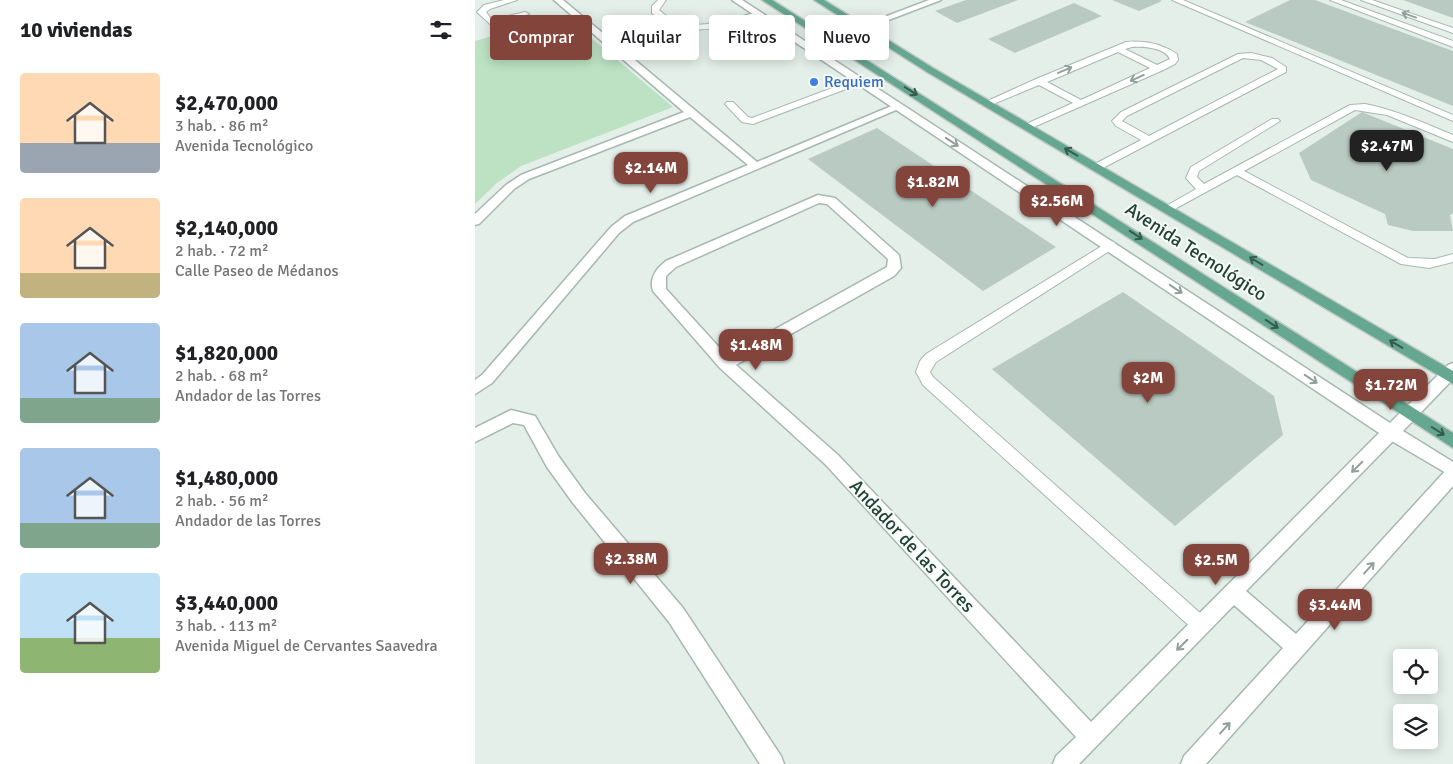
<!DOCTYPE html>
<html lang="es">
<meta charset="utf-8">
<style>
body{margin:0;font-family:Signika,sans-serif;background:#f6f6f6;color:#202124;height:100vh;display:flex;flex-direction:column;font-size:19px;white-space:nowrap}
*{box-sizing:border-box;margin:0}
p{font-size:16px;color:#757577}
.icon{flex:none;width:28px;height:28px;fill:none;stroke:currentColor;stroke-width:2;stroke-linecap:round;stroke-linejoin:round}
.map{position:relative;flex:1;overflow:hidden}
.details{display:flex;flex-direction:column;background:#fff;width:475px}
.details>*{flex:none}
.hud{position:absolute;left:15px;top:15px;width:475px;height:45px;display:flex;gap:10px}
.fabs{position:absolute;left:918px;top:649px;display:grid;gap:10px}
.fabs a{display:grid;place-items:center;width:45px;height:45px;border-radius:5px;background:#fff;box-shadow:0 2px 12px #0003;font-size:25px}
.price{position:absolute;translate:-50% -42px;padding:0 11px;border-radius:10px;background:#83453b;color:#fff;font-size:16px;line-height:32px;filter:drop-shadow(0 1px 2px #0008)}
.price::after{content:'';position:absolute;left:50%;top:30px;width:15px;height:11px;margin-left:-8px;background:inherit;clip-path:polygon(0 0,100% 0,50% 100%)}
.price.active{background:#222;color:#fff}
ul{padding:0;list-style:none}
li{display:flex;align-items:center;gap:15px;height:125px;padding:0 20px}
li span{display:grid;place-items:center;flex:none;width:140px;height:100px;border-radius:5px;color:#555}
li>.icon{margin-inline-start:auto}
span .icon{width:60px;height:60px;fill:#fffc;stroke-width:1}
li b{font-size:21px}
h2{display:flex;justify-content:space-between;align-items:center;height:60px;padding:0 20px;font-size:21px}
.tag{padding:0 18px;border-radius:5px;background:#fff;box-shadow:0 2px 12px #0003;font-size:18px;line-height:45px}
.tag.active{background:#83453b;color:#fff}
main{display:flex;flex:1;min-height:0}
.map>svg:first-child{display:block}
</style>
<main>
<section class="details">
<h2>10 viviendas<svg class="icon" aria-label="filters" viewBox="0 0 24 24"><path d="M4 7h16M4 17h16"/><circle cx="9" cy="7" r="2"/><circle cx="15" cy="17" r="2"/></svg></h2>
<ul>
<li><span style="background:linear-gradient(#ffd9b3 70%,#9aa5b1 0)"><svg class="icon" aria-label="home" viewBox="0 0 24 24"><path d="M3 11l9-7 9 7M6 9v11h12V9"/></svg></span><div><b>$2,470,000</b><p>3 hab. · 86 m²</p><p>Avenida Tecnológico</p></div></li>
<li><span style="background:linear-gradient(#ffd9b3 75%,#c2b280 0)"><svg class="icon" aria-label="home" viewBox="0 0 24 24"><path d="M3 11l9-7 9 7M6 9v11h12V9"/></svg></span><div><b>$2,140,000</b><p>2 hab. · 72 m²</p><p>Calle Paseo de Médanos</p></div></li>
<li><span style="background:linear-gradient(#a9c7e8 75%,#7fa58c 0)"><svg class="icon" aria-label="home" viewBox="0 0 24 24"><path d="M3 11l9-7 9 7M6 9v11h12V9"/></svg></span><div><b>$1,820,000</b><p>2 hab. · 68 m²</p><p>Andador de las Torres</p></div></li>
<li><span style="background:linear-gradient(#a9c7e8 75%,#7fa58c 0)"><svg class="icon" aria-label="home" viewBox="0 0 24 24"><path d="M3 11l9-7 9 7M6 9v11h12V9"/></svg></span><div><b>$1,480,000</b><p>2 hab. · 56 m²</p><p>Andador de las Torres</p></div></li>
<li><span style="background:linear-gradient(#bfe0f5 65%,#8fb573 0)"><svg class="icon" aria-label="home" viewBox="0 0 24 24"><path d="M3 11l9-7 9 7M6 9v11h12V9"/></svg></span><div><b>$3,440,000</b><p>3 hab. · 113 m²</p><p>Avenida Miguel de Cervantes Saavedra</p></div></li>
</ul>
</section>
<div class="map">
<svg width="978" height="764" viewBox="0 0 978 764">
<rect width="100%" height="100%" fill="#e4efe9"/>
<path fill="#bce1c3" d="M89,15l109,92 -152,59 -24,17 -22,21v-163z"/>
<path fill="#b9cac2" d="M491,0h52l-61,23 -22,-12z
M637,0h48l2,1 -23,10z
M815,0h25l138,51v55l-208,-84z
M928,0h50v18z
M599,3l28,13 -87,37 -27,-14z
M887,112l91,37v64l-3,2 3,16h-40l-25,-6 -3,-11 -74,-34 -12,-27z
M402,128l179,119 -73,44 -175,-132z
M648,292l151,104 9,39 -108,91 -183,-157z"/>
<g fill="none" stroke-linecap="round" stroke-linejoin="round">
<g stroke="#a6b8b0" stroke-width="2">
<path id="service" d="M29,0h13l-27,9 -4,3 6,8 33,-8 4,2 -39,10 -13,-12 7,-7z
M183,0h8l-7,10c30,27 65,10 99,2l4,2c-7,5 -17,6 -26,9 -31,8 -57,13 -84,-10v-7z
M697,0h11l270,115v6z
M855,0h11l112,41v6z
M886,0h11l81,28v5z
M651,42c18,-2 36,2 51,12l1,6 -3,4 -14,7 -134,59 -3,-1v-4l49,-22 -34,-18 -48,20 -3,1 -5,-3 53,-24zM657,47c12,-1 33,1 38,12l-13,6 -32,-16zM643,52l32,16 -69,32 -34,-18z
M776,53l21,5 14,9v5l-185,97h-8l-1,-2 1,-2 48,-25 -25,-14 -4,-5 9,-9 117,-58zM768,58l18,2 17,9 -129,67 -27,-15 5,-5z
M384,78l4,3 -1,2 -109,41 -11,-2 -17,-18 2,-2h6l15,15 4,1z
M890,104c31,6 59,19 88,31v7l-66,-27 -32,-5 -111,61 164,87 27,1 18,-5v8l-24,6 -28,-4 -164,-89 -66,36h-8l-2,-2 35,-20 -10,-11 5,-11 81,-48h6l2,2 -81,50 -2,6 7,7 146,-79z
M635,241l4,1 2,3 -2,3 -178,114 -6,10 3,5 274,242 3,6 -3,6 -6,3 -6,-3 -272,-246 -7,-13 4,-11 6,-7z"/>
</g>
<g stroke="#a6b8b0" stroke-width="3">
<path id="minor" d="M79,0h9l194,162 137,-57 4,-1 5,3 -270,115 -14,11 -127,150 -17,11v-14l7,-5 129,-148 14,-11 123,-51 -58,-48 -161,62 -15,10 -35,35 -4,1v-11l31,-29 15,-10 163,-63z
M454,0h12l-76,29 -3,1 -4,-3z
M343,195l17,3 64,57 2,13 -7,8 -158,89 102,90 253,267 294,-295 6,-1 6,1 2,5 -2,5 -151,154 50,43 151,-165 6,-2v19l-247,278h-25l3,-8 99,-108 -49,-43 -155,159h-26l3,-8 20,-19 -250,-272 -106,-97 -67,-77c-4,-13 3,-22 13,-30zM344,203l8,1 61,55 -1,8 -160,89 -61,-67v-13l10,-9z
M36,410l24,6 24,41 26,36 98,115 98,148 3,8h-24l-91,-142 -96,-119 -26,-36 -23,-42 -11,-2 -38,19v-14z"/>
</g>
<g stroke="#a6b8b0" stroke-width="3">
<path id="tertiary" d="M257,0h10l648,423 58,-58 5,-2v16l-50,52 50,31v15l-68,-40z"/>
</g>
<g stroke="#c1cac7" stroke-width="3">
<path id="primary" d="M287,0h10l681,433v15z
M339,0h10l109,68 520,303v13l-526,-312z"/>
</g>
<use href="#service" fill="#fff" fill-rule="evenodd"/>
<use href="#minor" fill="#fff" fill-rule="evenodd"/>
<use href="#tertiary" fill="#fff" fill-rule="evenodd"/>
<use href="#primary" fill="#66a791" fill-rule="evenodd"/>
</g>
<defs><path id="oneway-shaft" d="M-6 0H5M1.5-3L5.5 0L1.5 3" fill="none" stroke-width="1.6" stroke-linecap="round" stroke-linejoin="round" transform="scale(1.25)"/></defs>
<g stroke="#90a09b">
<use href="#oneway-shaft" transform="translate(934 15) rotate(-160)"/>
<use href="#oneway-shaft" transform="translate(590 70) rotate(-23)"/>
<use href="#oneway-shaft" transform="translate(662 78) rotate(156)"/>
<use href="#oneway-shaft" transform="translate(477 142) rotate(33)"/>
<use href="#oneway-shaft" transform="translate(701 289) rotate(34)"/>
<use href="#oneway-shaft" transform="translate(836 379) rotate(34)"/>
<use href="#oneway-shaft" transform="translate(882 467) rotate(135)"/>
<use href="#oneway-shaft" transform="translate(894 568) rotate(-48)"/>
<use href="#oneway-shaft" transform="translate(707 645) rotate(135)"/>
<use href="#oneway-shaft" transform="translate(750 728) rotate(-48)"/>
</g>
<g stroke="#335b4e">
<use href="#oneway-shaft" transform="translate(436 91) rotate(32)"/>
<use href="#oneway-shaft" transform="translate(596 152) rotate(-150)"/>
<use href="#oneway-shaft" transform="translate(661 235) rotate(33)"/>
<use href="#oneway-shaft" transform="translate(781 261) rotate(-149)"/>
<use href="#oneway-shaft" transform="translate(797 324) rotate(33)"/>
<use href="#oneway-shaft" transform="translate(921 344) rotate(-149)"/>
<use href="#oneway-shaft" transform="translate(963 431) rotate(32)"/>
</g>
<circle fill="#3f7fe0" stroke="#f6fbf8" stroke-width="2" cx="339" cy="82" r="5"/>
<g text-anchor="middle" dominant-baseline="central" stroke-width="4" stroke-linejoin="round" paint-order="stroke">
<g font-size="16" fill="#366cbe" stroke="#f6fbf8" text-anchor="start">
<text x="349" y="82">Requiem</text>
</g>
<g font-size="19" fill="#224237" stroke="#f6fbf8">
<text transform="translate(721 252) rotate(33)">Avenida Tecnológico</text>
<text transform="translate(437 546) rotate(47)">Andador de las Torres</text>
</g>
</g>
</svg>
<div class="fabs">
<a><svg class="icon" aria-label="locate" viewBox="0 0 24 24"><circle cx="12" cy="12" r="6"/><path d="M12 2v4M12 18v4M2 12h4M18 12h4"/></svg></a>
<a><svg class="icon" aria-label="layers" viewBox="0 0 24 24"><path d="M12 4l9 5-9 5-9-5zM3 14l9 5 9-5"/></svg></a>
</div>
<b class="price active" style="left:912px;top:172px">$2.47M</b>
<b class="price" style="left:176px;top:194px">$2.14M</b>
<b class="price" style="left:458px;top:208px">$1.82M</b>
<b class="price" style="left:582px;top:227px">$2.56M</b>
<b class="price" style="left:281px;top:371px">$1.48M</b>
<b class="price" style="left:673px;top:404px">$2M</b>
<b class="price" style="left:916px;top:411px">$1.72M</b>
<b class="price" style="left:156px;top:585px">$2.38M</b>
<b class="price" style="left:741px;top:586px">$2.5M</b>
<b class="price" style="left:860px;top:631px">$3.44M</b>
<div class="hud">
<a class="tag active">Comprar</a>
<a class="tag">Alquilar</a>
<a class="tag">Filtros</a>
<a class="tag">Nuevo</a>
</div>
</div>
</main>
